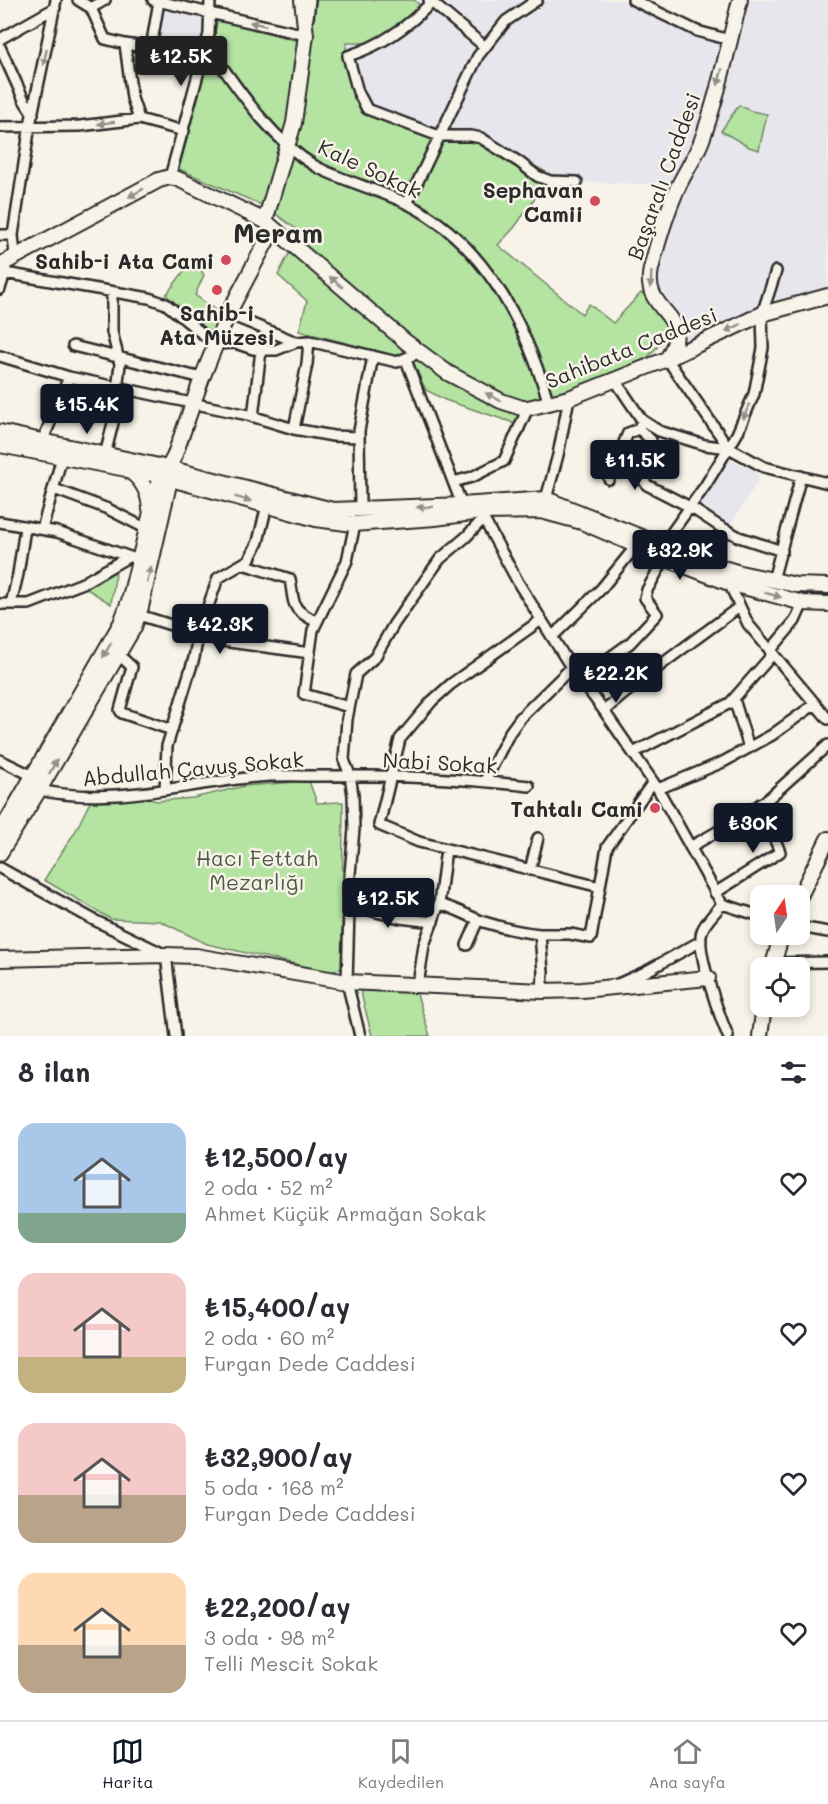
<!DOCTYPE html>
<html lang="tr">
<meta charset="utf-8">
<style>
body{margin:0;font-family:Mali,sans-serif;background:#f2f2f3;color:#2b2b33;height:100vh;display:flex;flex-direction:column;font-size:22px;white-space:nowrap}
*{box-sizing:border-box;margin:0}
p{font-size:20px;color:#7c7c81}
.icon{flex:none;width:33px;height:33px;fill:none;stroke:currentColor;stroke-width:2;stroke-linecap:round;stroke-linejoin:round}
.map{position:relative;height:1036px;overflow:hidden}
.drawer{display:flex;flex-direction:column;background:#fff;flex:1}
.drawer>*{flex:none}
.needle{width:39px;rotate:13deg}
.fabs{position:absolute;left:750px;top:885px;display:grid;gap:12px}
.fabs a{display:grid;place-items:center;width:60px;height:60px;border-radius:12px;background:#fff;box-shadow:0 3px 9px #0003;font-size:30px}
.price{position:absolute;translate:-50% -51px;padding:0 14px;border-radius:6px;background:#111827;color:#fff;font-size:20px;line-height:39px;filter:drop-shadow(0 2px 3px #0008)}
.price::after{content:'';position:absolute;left:50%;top:36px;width:18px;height:14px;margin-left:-9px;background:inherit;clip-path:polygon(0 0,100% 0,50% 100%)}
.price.current{background:#222;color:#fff}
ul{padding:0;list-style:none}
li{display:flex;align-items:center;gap:18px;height:150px;padding:0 18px}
li span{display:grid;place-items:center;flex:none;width:168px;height:120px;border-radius:18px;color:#555}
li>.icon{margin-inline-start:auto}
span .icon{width:72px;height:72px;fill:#fffc;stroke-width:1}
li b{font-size:26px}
h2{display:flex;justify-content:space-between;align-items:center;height:72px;padding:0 18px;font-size:26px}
.dock{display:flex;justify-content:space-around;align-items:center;height:84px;border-top:2px solid #e1e1e2;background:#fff;font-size:16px;color:#7c7c81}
.dock a{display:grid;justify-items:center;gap:3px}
.dock .current{color:#111827}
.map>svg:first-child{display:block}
</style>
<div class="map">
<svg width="828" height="1036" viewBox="0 0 828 1036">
<rect width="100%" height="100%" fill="#f7f3e8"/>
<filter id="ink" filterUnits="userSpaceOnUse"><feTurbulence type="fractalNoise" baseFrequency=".0167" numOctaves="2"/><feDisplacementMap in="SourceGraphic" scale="12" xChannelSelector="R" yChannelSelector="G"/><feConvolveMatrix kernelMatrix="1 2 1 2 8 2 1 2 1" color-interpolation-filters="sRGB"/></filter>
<g filter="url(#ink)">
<path fill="#e6e6ec" d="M414,0h210l26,15 73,32 -24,86 -21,45 -10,7 -85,-3 -32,-7 -74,-42 -47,4 -68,-24 -19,-52 4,-18h29l45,-36z
M742,0h86v288l-107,35 -39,18 -6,-17 -25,-30v-35l58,-131z
M161,4l47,11 -7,36 -47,-7z
M727,459l30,12 2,8 -26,42 -7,5 -30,-19z"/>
<path fill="#b5e3a2" stroke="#708766" stroke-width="1.5" d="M298,0h116l7,6 -20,22 -25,15h-29l-4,18 19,52 68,24 21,-7 26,3 74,42 32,7c-8,16 -28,9 -42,8l-27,38 -16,17 84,69 7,-10 24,19 28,-30 6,3 25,35 -25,27 -97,40 -22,7 -13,21 -4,-4 -66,-22 -19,-10 -11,-23 -29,-14 -87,-22 8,-30 -29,-26 22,-43 -34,-25 -87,-38 39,-150 83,23z
M739,105l12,6 16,3 -8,36 -10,-3 -28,-16z
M197,264l7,11 -9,20 28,21 -12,17 -45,-38 18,-24z
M116,571l-5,33 -24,-15z
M309,781l8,22 26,-1 -1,166 -11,4 -124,-28 -47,-23 -49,-2 -67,-39 31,-48 15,-30 25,-4h33l8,3 37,-3 52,-12z
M374,985l42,6 14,45h-58l-12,-47z"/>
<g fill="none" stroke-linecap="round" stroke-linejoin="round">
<g stroke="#2b2b2b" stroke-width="14">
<path id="street" d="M78,0l13,8 14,31 20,5 78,12
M153,0l153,35v-3
M429,0l55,46
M633,0l64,31 33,9
M432,2c-26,26 -50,43 -84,54l10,36 9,17 72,27h32l10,2 38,24 18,14 13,5 27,1
M91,8l14,-8
M308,18l2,-18
M0,39l55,-31
M125,44l7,54 7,21
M206,44c31,43 63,94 109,122 27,15 65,24 93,38 77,39 118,121 141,200
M0,47l24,53 9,14
M151,48l8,-47
M0,127l80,-1 59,-7 45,12
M170,177l39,-143 1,-34
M407,204l71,-148 28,-35 31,-21
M0,235h13
M15,256l-2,-21 17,-110 26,-125
M5,273l144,25 17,6 49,40 20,-1 18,6 12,1h11l20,-8
M0,289l6,-20
M228,314l68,28 13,-1 88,21 23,-10
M73,346l129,32
M0,356l69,21 179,38 46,14 39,7 26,1
M667,359l62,89
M406,360l56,145
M615,380l27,40 17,11 46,14 24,3 35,19 64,16
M253,417l8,-67
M294,429l13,-65 2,-23
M639,429l12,11 -7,36v5l3,4 43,22 29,19 20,11 43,14
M42,442l27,-65
M105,455l9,-36 6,-55 -8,-32v-40
M609,479l19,-46 11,-4 1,-4
M453,482l19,-5 32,-16 24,-53
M54,489l54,20 39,20
M546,499l12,-44 11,-57
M360,509l-1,-78 14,-75
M481,514l38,70 50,80 33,44 56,81 64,115
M0,522l57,10 82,28
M42,529l20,-72
M662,546l43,-60 32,-52 17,-40 9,-46 -1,-34 14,-43
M243,564l47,15c5,28 0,29 27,43
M773,580l28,-104
M729,583l19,41 80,95
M0,604h29l54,-21 45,-26
M11,604l7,-30 7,-46
M139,615l83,26 88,12
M541,620l-90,64 -19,17 -32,38 -21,86 40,17 181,45
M552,637l49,-48 35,-43
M770,651l25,-30 8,-18
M119,655l13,12 -12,43 2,3 50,17
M580,679l50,-36 27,-29 -12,-16 2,-8 18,-32
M734,699l15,49
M349,707l-45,-13 9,-64 34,-69 8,-37
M604,711c43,-38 90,-70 135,-104
M633,753l97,-50 43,-49
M0,760l33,16
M485,781l25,-49 11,-15 50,-49
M658,789l65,-27 49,-27 43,-31
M39,790c73,16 144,-6 217,-13 21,-2 43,-1 64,-1 70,-1 139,2 209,10
M165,790l2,-44 27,-88 4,-23 20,-57 31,-18 9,-18 9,-37
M690,847l41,-23 37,-25 60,-54
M446,849l-7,55c16,4 29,12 45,18 19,6 36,10 56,12l3,38 -1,19
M0,868l94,52 72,35 10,81
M530,870l8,-32
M715,893l65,-41 -20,-48
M722,904c-6,8 -17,18 -20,27 -7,19 18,86 26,105
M722,904l38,12
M349,905l51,13 33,4
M800,927l28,5
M540,934h30l21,4 16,-91 46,-65
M467,945l11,-25
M772,963l56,-1
M618,984l27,-12 56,-31
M418,985l6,-40 15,-41
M360,1036l-13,-54 3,-108 4,-45 -1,-34 -3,-20 -6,-15 3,-41 9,-45 19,-17 19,-33 46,-65 26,-22 18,-19"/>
</g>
<g stroke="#2b2b2b" stroke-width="18">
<path id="secondary" d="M265,221l29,-98 12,-88 -4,-35
M0,265l159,-85 11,-3 8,2 87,42 141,121 42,31 53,28 21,7h6l41,-10 98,-39 95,-45 66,-18
M667,359c30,-48 -26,-44 -16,-90 7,-28 15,-56 27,-82 8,-17 19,-32 25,-50 16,-44 25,-91 37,-137
M0,432l168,36 165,42 129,-5 84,-6 163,65 31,9 56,12 32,1
M0,445l153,29 163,45 37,5 82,-6 45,-6 61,-1 41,11 83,36 64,25 74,20 25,1
M128,470c14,9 21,22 22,39
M0,833l121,-210 8,-22 31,-125 8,-8 6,-11 28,-79 26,-64 45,-85
M0,853l39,-63 95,-163 7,-20 26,-114 3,-14 -1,-9
M800,896l28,-57
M0,959l166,-4 30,1 151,26 195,9 40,-1 126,-12
M772,968l10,-34
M760,1036l4,-30"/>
</g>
<use href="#street" stroke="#f7f3e8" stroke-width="9"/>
<use href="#secondary" stroke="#f7f3e8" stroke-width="14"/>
</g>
<defs><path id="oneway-solid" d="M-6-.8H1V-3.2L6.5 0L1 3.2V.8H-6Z" transform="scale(1.5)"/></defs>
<g fill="#918f8a">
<use href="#oneway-solid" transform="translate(258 24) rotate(-167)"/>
<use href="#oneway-solid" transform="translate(45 57) rotate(102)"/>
<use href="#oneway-solid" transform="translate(720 77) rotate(105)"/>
<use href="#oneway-solid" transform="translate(106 123) rotate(173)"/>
<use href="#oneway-solid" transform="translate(136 193) rotate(151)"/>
<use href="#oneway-solid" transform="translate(651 280) rotate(93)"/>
<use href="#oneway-solid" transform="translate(336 282) rotate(-140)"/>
<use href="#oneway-solid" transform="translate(733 328) rotate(155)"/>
<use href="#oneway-solid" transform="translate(493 397) rotate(-152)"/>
<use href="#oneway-solid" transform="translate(746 412) rotate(113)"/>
<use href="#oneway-solid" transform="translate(243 499) rotate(15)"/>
<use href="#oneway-solid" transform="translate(425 507) rotate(178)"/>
<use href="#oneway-solid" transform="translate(149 575) rotate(-77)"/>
<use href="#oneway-solid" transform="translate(773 595) rotate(16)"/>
<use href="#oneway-solid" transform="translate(107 650) rotate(120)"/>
<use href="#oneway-solid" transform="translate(53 767) rotate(-60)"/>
</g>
</g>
<g fill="#d1495b" stroke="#f7f3e8" stroke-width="2">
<circle cx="595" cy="201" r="6"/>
<circle cx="226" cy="260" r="6"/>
<circle cx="217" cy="290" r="6"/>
<circle cx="655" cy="808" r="6"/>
</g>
<g text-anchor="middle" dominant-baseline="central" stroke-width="5" stroke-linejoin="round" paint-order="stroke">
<g font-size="21" fill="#2b2b2b" stroke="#f7f3e8">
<text transform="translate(370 168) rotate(25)">Kale Sokak</text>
<text transform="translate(663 176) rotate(-70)">Başaralı Caddesi</text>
<text transform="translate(631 347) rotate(-22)">Sahibata Caddesi</text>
<text transform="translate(440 762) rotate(3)">Nabi Sokak</text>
<text transform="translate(193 768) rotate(-5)">Abdullah Çavuş Sokak</text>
</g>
<g font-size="21" font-weight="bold" fill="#2b2b2b" stroke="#f7f3e8" text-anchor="end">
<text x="583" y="189">Sephavan<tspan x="583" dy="24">Camii</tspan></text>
<text x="214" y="260">Sahib-i Ata Cami</text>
<text x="217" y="312" text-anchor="middle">Sahib-i<tspan x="217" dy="24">Ata Müzesi</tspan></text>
<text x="643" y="808">Tahtalı Cami</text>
</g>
<g font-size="21" fill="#4e5949" stroke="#f7f3e8">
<text x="257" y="857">Hacı Fettah<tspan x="257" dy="24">Mezarlığı</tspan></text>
</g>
<g font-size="27" font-weight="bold" fill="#2b2b2b" stroke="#f7f3e8">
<text x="278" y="232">Meram</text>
</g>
</g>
</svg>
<div class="fabs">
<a><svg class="needle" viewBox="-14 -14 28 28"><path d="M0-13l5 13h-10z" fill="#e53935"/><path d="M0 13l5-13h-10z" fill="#7c7c81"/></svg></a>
<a><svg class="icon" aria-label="locate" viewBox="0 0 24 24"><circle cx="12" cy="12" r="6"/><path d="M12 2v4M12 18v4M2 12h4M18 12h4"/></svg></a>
</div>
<b class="price current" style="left:181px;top:87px">₺12.5K</b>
<b class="price" style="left:87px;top:435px">₺15.4K</b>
<b class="price" style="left:635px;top:491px">₺11.5K</b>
<b class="price" style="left:680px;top:581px">₺32.9K</b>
<b class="price" style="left:220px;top:655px">₺42.3K</b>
<b class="price" style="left:616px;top:704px">₺22.2K</b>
<b class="price" style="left:753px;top:854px">₺30K</b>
<b class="price" style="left:388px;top:929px">₺12.5K</b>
</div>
<section class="drawer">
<h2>8 ilan<svg class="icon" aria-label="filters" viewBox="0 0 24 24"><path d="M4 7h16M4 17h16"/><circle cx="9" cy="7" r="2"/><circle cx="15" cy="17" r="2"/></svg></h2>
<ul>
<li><span style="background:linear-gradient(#a9c7e8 75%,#7fa58c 0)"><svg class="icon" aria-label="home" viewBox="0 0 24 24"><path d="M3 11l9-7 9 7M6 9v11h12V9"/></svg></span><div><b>₺12,500/ay</b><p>2 oda · 52 m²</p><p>Ahmet Küçük Armağan Sokak</p></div><svg class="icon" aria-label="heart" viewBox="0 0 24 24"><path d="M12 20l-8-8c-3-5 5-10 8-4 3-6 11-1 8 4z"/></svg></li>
<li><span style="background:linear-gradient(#f6c9c9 70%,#c2b280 0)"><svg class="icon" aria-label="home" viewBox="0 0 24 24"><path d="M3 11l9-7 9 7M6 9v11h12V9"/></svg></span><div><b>₺15,400/ay</b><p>2 oda · 60 m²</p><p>Furgan Dede Caddesi</p></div><svg class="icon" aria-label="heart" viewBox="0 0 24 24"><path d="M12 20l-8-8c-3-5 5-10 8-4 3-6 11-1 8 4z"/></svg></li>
<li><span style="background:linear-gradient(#f6c9c9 60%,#b9a48a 0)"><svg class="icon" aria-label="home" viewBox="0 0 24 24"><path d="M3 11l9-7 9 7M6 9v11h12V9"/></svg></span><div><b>₺32,900/ay</b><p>5 oda · 168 m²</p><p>Furgan Dede Caddesi</p></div><svg class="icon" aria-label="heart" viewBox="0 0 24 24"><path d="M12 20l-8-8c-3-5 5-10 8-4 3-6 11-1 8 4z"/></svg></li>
<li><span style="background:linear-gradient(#ffd9b3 60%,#b9a48a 0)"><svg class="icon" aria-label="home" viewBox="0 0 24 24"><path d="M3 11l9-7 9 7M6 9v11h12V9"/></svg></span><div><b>₺22,200/ay</b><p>3 oda · 98 m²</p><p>Telli Mescit Sokak</p></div><svg class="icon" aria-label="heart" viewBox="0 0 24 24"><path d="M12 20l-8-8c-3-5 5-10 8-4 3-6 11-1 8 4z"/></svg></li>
</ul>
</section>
<nav class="dock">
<a class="current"><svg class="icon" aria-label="map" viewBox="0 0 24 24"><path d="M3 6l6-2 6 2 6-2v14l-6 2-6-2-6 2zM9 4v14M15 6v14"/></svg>Harita</a>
<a><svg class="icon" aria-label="saved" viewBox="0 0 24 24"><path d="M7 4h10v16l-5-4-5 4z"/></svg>Kaydedilen</a>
<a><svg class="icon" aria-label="home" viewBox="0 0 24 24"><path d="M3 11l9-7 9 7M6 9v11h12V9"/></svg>Ana sayfa</a>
</nav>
